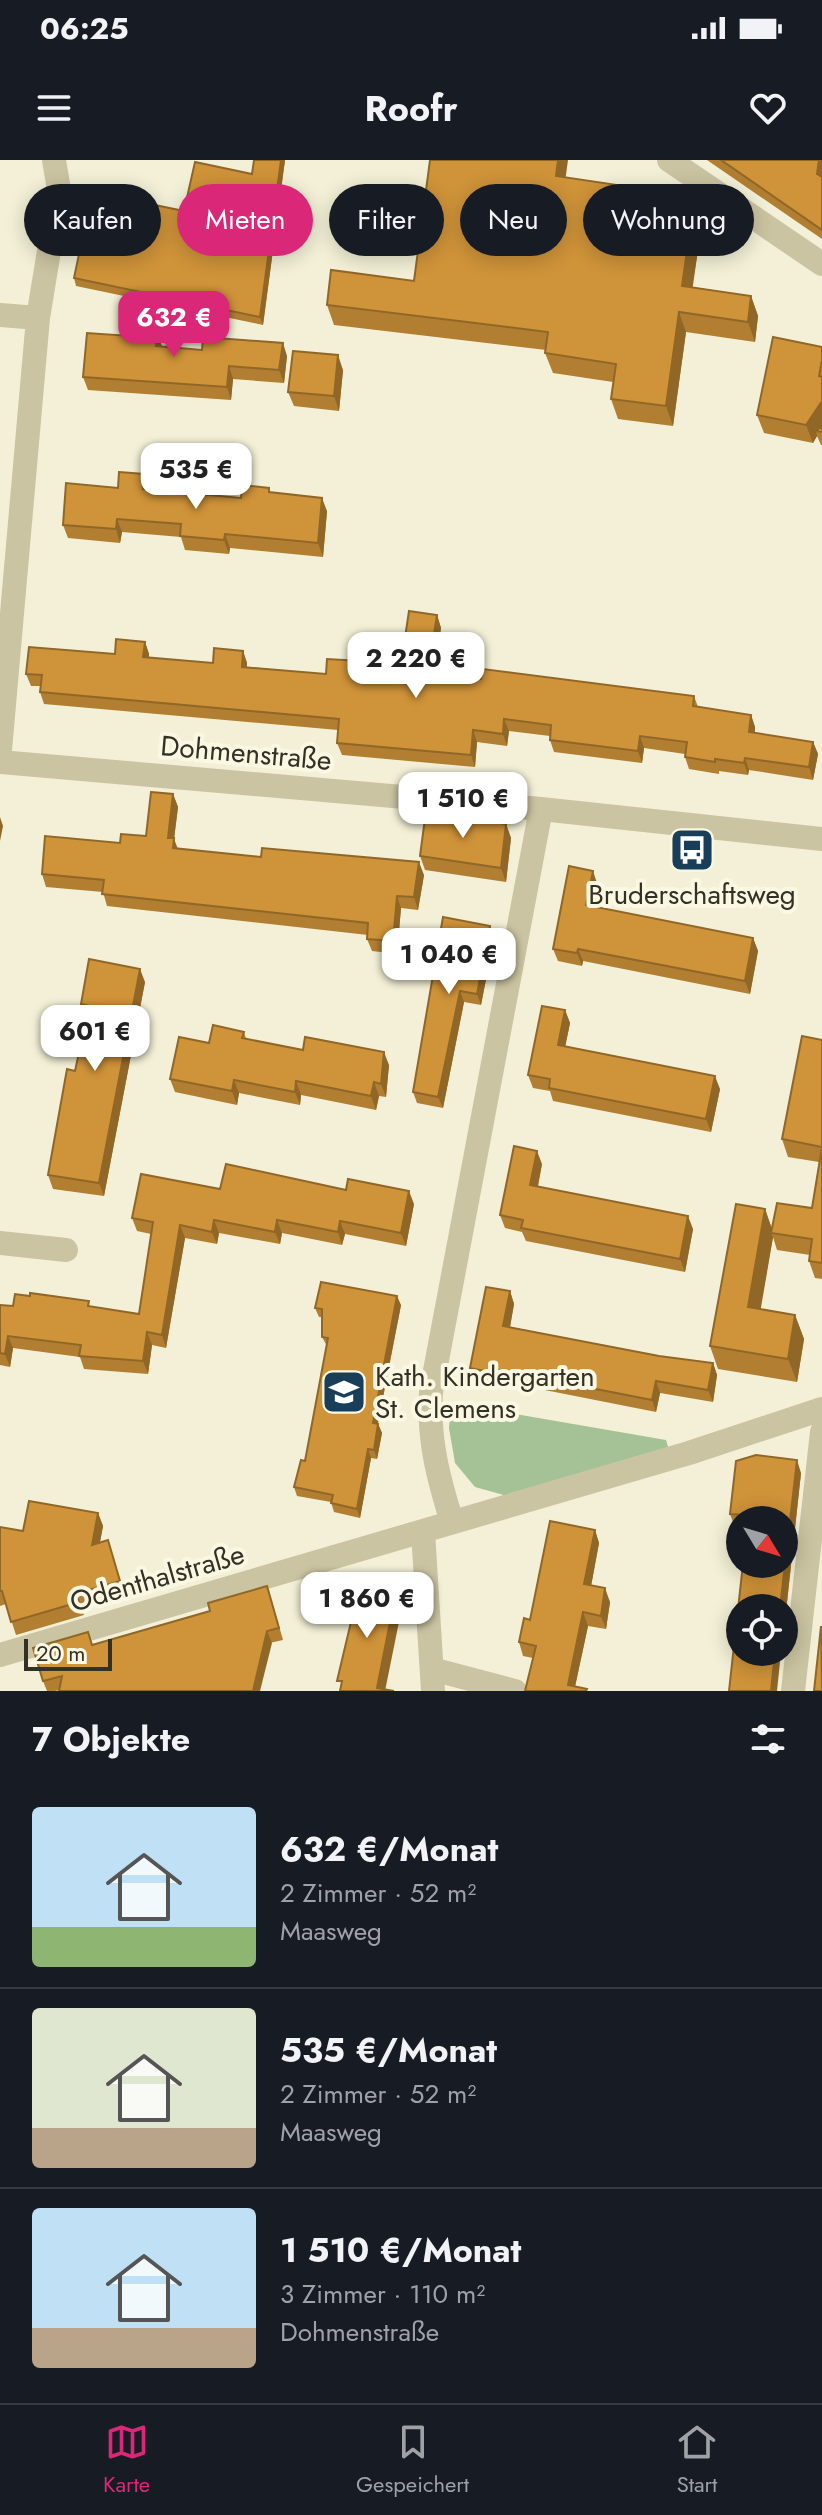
<!DOCTYPE html>
<html lang="de">
<meta charset="utf-8">
<style>
body{margin:0;font-family:Jost,sans-serif;background:#20242c;color:#f1f3f6;height:100vh;display:flex;flex-direction:column;font-size:30px;white-space:nowrap}
*{box-sizing:border-box;margin:0}
p{font-size:26px;color:#9ea1a6}
.icon{flex:none;width:44px;height:44px;fill:none;stroke:currentColor;stroke-width:2;stroke-linecap:round;stroke-linejoin:round}
.map{position:relative;height:1531px;overflow:hidden}
.side{display:flex;flex-direction:column;background:#171b24;flex:1}
.side>*{flex:none}
.banner{position:absolute;left:24px;top:24px;width:774px;height:72px;display:flex;gap:16px}
.needle{width:52px;rotate:128deg}
.buttons{position:absolute;left:726px;top:1346px;display:grid;gap:16px}
.buttons a{display:grid;place-items:center;width:72px;height:72px;border-radius:50%;background:#171b24;box-shadow:0 4px 20px #0003;font-size:40px}
.scale{position:absolute;left:24px;bottom:20px;width:88px;box-sizing:border-box;padding-left:8px;border:4px solid #353025;border-top:0;font-size:22px;line-height:28px;white-space:nowrap;color:#353025;-webkit-text-stroke:6px #faf8e3;paint-order:stroke}
.price{position:absolute;translate:-50% -68px;padding:0 18px;border-radius:16px;background:#fff;color:#222;font-size:26px;line-height:52px;filter:drop-shadow(0 2px 4px #0008)}
.price::after{content:'';position:absolute;left:50%;top:48px;width:24px;height:18px;margin-left:-12px;background:inherit;clip-path:polygon(0 0,100% 0,50% 100%)}
.price.selected{background:#db2777;color:#fff}
ul{padding:0;list-style:none}
li{display:flex;align-items:center;gap:24px;height:200px;padding:0 32px}
li+li{border-top:2px solid #363941}
li span{display:grid;place-items:center;flex:none;width:224px;height:160px;border-radius:8px;color:#555}
li>.icon{margin-inline-start:auto}
span .icon{width:96px;height:96px;fill:#fffc;stroke-width:1}
li b{font-size:34px}
h2{display:flex;justify-content:space-between;align-items:center;height:96px;padding:0 32px;font-size:34px}
.pill{padding:0 28px;border-radius:36px;background:#171b24;box-shadow:0 4px 20px #0003;font-size:28px;line-height:72px}
.pill.selected{background:#db2777;color:#fff}
.status{display:flex;justify-content:space-between;align-items:center;height:56px;padding:0 40px;background:#171b24;direction:ltr}
.status svg{height:22px;fill:currentColor}
header{display:flex;justify-content:space-between;align-items:center;height:104px;padding:0 32px;background:#171b24;font-size:36px;font-weight:700}
.tab-bar{display:flex;justify-content:space-around;align-items:center;height:112px;border-top:2px solid #363941;background:#171b24;font-size:22px;color:#9ea1a6}
.tab-bar a{display:grid;justify-items:center;gap:4px}
.tab-bar .selected{color:#db2777}
.map>svg:first-child{display:block}
</style>
<div class="status"><b>06:25</b><svg viewBox="0 0 49 12"><path d="M0 12V9h3v3zM5 12V6h3v6zM10 12V3h3v9zM15 12V0h3v12zM26 1h20v11H26zM47 4h2v5h-2z"/></svg></div>
<header><svg class="icon" aria-label="menu" viewBox="0 0 24 24"><path d="M4 6h16M4 12h16M4 18h16"/></svg>Roofr<svg class="icon" aria-label="heart" viewBox="0 0 24 24"><path d="M12 20l-8-8c-3-5 5-10 8-4 3-6 11-1 8 4z"/></svg></header>
<div class="map">
<svg width="822" height="1531" viewBox="0 0 822 1531">
<rect width="100%" height="100%" fill="#f3f0d7"/>
<path fill="#a4c296" d="M451,1243l215,37 3,10 -158,47 -36,-10 -20,-24 -6,-35z"/>
<g fill="none" stroke-linecap="round" stroke-linejoin="round">
<path stroke="#cbc4a2" stroke-width="24" d="M669,0l153,104
M0,155l38,3
M0,590l38,-432 21,-128 -5,-30
M0,602l541,47 281,30
M0,1083l66,7
M452,1362c-14,-45 -24,-83 -21,-130l110,-583
M423,1372l10,159
M0,1495l689,-202 133,-44
M432,1509l83,22
M793,1531l29,-259"/>
</g>
<path fill="#b27e31" d="M254,0h31l-22,165 -187,-39 -2,-8 110,-67 68,-37z
M707,0h115v79z
M566,17l65,29 -2,15 61,9 8,20 -6,37 59,9 7,20 -3,26 -69,-10 -13,94 -55,-7 -7,-20 2,-17 -60,-9 -8,-20 1,-3 -212,-25 -7,-20 87,-24z
M130,176l32,10v1l125,9 -3,27 -51,-4 -2,21 -143,-10 -5,-13z
M822,187v98h-1l-4,-9 -4,7 -49,-10 -7,-18z
M343,210l-4,41 -45,-5 -6,-14z
M118,328h31v1l92,9 30,-5 56,18 -4,46 -93,-9 -1,6 -44,-4 -4,-13 -59,-5 -2,11 -52,-5 -5,-13z
M437,455l4,13 -7,45 47,6 213,17 4,11 53,8 4,12v6l58,9 5,12 -5,26 -64,-10 -1,5 -29,-4v3l-30,-5 -4,-12v-3l-41,-6 -2,15 -88,-11 -4,-12v-4l-41,-5 -2,15 -30,-4 -2,25 -133,-12 -5,-12 1,-13 -294,-26 -4,-12v-6h-9l-5,-12 89,-20 30,-12 4,12v4l64,5 30,-12 4,12v4l79,7 54,-12 23,-11z
M173,634l5,13 -4,32 4,10 246,26 -6,35 -17,-2 -4,46 -25,-3 -5,-12 1,-4 -261,-29 -4,-14 -57,-5 -4,-13 78,-31 26,-7z
M506,664l5,14 -5,44 -81,-12 -5,-14z
M597,723l-4,24 160,31 5,13 -8,43 -167,-33 -1,5 -24,-5 -5,-12z
M490,766l4,12 -13,67 -17,-3 -21,106 -26,-5 -4,-11z
M145,822l-41,214 -51,-7 -5,-14 27,-104 12,-53 -2,-1 -4,-13z
M565,850l5,13 -5,23 155,43 -9,43 -158,-31 -3,-10 -17,-3 -5,-13z
M244,872l2,7 143,26 -3,32 -7,-1 -3,14 -75,-15 -1,10 -61,-12 -2,12 -62,-13 -5,-13z
M822,880v239l-7,-1 -6,-17 1,-6 -33,-5 -4,-13 -13,72 35,6 9,24 -7,43 -79,-13 -8,-23 55,-137 7,20 40,-21 7,-46 -31,-5 -6,-18z
M542,1004l-4,23 155,42 -8,43 -159,-31 -4,-9 -17,-4 -5,-13z
M220,1029l194,15 -8,42 -61,-12 -3,11 -60,-12 -2,11 -61,-11 -2,11 -32,-6 -19,110 -14,-3 -4,29 -64,-5 -4,-12 -67,-9 -3,19 -10,-2v-60l13,1 78,1 48,7 12,-80 -14,-3 -5,-13z
M510,1131l4,13 -4,23 149,29 54,7 4,12 -4,27 -53,-9 -4,19 -157,-31 -1,4 -24,-5 -4,-12z
M401,1145l-23,119 4,9 -5,26 -6,-1 -11,60 -26,-6 -3,-10 -34,-6 -3,-9 11,-26 22,-115 -5,-9v-20h-3l-4,-9z
M801,1313l-17,157v-110h-44v8l-5,-1 -5,-13z
M98,1353l5,13 -3,16 12,11 12,42 -43,12 3,8 -68,20 -10,-31 -6,2v-79l23,4z
M595,1370l4,13 -8,43 19,16 -4,27 -18,-3 -13,61 -50,4 8,-33 -10,-2 -4,-14 11,-22z
M271,1438l12,42 -228,51h-8l-4,-10 49,-36z"/>
<path fill="#916728" d="M281,0h4l-22,165 -3,-8z
M558,0h10l-5,36 -7,-20z
M819,0h3v22l-5,-8z
M624,26l7,20 -5,34 -7,-20z
M690,70l8,20 -8,56 -8,-20z
M751,136l7,20 -3,26 -7,-20z
M679,152l7,20 -13,94 -7,-20z
M157,173l5,13 -1,13 -5,-13z
M283,183l4,13 -3,27 -5,-13z
M338,195l5,15 -4,41 -5,-15z
M229,206l4,13 -2,21 -4,-13z
M822,241v28l-6,2 1,5 -4,7 -7,-18z
M144,314l5,14 -1,14 -5,-13z
M322,338l5,13 -4,46 -5,-14z
M117,359l5,13 -2,11 -4,-14z
M225,374l5,14 -1,6 -5,-14z
M437,455l4,13 -8,56 -5,-12z
M145,482l4,12 -1,16 -5,-13z
M243,491l4,12 -1,16 -4,-12z
M751,555l4,12 -2,17 -4,-12z
M504,559l5,12 -2,15 -4,-12z
M473,570l4,12 -2,25 -4,-12z
M640,576l4,12 -2,15 -4,-12z
M813,582l5,12 -5,26 -4,-13z
M745,598l4,12 -1,5 -4,-12z
M173,634l5,13 -4,32 4,12 -1,10 -9,-23z
M0,657l3,9 -3,15z
M506,664l5,14 -5,44 -5,-14z
M419,702l5,13 -6,35 -4,-13z
M593,711l4,12 -7,35 -4,-13z
M397,736l4,12 -4,46 -4,-13z
M490,766l4,12 -13,67 -4,-11z
M753,778l5,13 -8,43 -5,-13z
M578,789l5,12 -1,5 -5,-13z
M140,809l5,13 -41,214 -5,-13z
M460,831l4,11 -21,106 -5,-11z
M565,850l5,13 -7,35 -5,-13z
M384,892l5,13 -3,32 -5,-13z
M715,916l5,13 -9,43 -5,-13z
M234,920l5,13 -2,12 -5,-14z
M296,921l5,14 -1,10 -5,-13z
M374,922l5,14 -3,14 -5,-14z
M537,991l5,13 -7,34 -5,-13z
M409,1031l5,13 -8,42 -5,-13z
M765,1049l8,23 -2,1 2,4 -16,94 -9,-24z
M688,1056l5,13 -8,43 -5,-13z
M214,1060l5,13 -2,11 -5,-12z
M277,1060l5,13 -2,11 -5,-12z
M340,1061l5,13 -3,11 -4,-13z
M180,1065l5,13 -19,110 -4,-13z
M510,1131l4,13 -6,34 -5,-12z
M397,1136l4,9 -25,127 -3,-9z
M795,1155l9,24 -7,43 -9,-23z
M147,1172l5,13 -4,29 -5,-13z
M8,1176l5,12 -3,19 -5,-13z
M713,1203l4,12 -4,27 -5,-12z
M494,1209l5,12 -1,4 -4,-12z
M656,1221l4,12 -4,19 -4,-12z
M378,1264l4,9 -5,26 -3,-9z
M368,1289l3,9 -11,60 -3,-9z
M797,1300l4,13 -17,157v-22h-4z
M98,1353l5,13 -6,32 -5,-13z
M595,1370l4,13 -10,54 -5,-13z
M605,1428l5,14 -4,27 -5,-13z
M396,1432l6,15 -17,84 -8,-3z
M583,1452l5,14 -14,65 -6,-6z
M267,1471l5,12 -12,48h-7z
M775,1492h6l-4,39h-6z"/>
<path fill="#cf9339" stroke="#916728" stroke-width="2" d="M254,0h27l-21,157 -186,-39 18,-86 92,19 11,-49 57,12z
M430,0h128l-2,16 68,10 -5,34 71,10 -8,56 69,10 -3,26 -69,-10 -13,94 -55,-7 5,-35 -71,-11 3,-21 -221,-27 4,-35 83,11z
M721,0h98l-2,14 5,3v53z
M130,170l27,3 -1,13 46,4 1,-13 80,6 -4,27 -50,-4 -2,21 -144,-10 4,-44 43,3z
M773,177l49,10v13l-3,16 3,1v24l-16,24 -49,-10z
M293,191l45,4 -4,41 -46,-4z
M822,266v6l-6,-1z
M119,312l25,2 -1,15 98,9 1,-13 27,3v4l53,6 -4,45 -93,-9 -1,6 -44,-4 1,-12 -64,-5 -1,10 -53,-4 3,-42 52,5z
M409,451l28,4 -9,57 53,7 2,-10 211,27 -1,10 58,9 -2,17 64,10 -4,25 -64,-9 -1,5 -29,-4v3l-30,-5 2,-15 -47,-6 -2,15 -88,-11 1,-15 -47,-6 -1,15 -30,-4 -2,25 -134,-12 2,-24 -299,-27 2,-17 -16,-1 3,-27 86,7 1,-15 29,3 -2,15 70,6 1,-15 29,3 -1,16 84,7 1,-15 53,3 2,-14 21,3z
M151,632l22,2 -5,44h6l-1,10 88,9 1,-9 157,14 -5,35 -17,-1 -4,45 -26,-2 1,-16 -266,-29 2,-14 -62,-6 3,-38 75,7 1,-9 25,2z
M426,651l80,13 -5,44 -81,-12z
M569,706l24,5 -7,34 167,33 -8,43 -167,-32 -1,4 -24,-4z
M443,757l47,9 -13,68 -17,-3 -22,106 -25,-5z
M89,799l51,10 -41,214 -51,-8 19,-106 8,2 14,-65 -8,-2z
M542,846l23,4 -7,35 157,31 -9,43 -157,-31 1,-9 -22,-4z
M213,865l31,7 -2,6 61,12 2,-13 79,15 -3,32 -7,-2 -3,14 -75,-15 -1,11 -61,-12 -2,11 -62,-12 9,-42 30,6z
M802,876l20,4v223l-13,-2 3,-22 -41,-6 6,-30 35,5 10,-61 -40,-8z
M514,986l23,5 -7,34 158,31 -8,43 -159,-31 2,-8 -23,-5z
M226,1004l120,26 2,-11 61,12 -8,42 -61,-12 -2,11 -61,-12 -2,12 -61,-12 -2,12 -32,-7 -18,110 -15,-3 -4,29 -64,-5 2,-11 -73,-9 -3,18 -5,-1v-48l13,1 2,-12 15,2v-3l59,8 -1,5 51,8 14,-92 -21,-4 9,-44 79,15z
M736,1044l29,5 -17,98 47,8 -7,44 -78,-13z
M321,1122l76,14 -24,127 5,1 -4,26 -6,-1 -11,60 -26,-6 2,-8 -39,-8 7,-27 4,1 23,-123 -6,-1v-28l-7,-1z
M486,1127l24,4 -7,35 156,30 54,7 -5,27 -52,-9 -4,19 -158,-31v4l-24,-5z
M756,1295l41,5 -17,148h-40v44h35l-4,39h-42l14,-127h41v-44h-36v-5l-18,-1 6,-53z
M29,1341l69,12 -6,32 16,-5 12,41 -44,13 3,8 -68,20 -9,-31h-2v-64l23,4z
M550,1361l45,9 -11,54 21,4 -4,28 -18,-4 -15,73 19,4 -1,2h-61l11,-45 -17,-4 5,-24 6,2z
M360,1424l36,8 -19,96 17,3h-54l2,-10h-5z
M267,1426l12,42 -12,3 -14,60h-194l3,-15 -19,5 -10,-33 55,-16 4,13 118,-34 -2,-8z
M821,1466l1,65h-8z"/>
<defs>
<g id="bus-square" transform="scale(2.3)"><rect x="-9" y="-9" width="18" height="18" rx="4" fill="#183e59" stroke="#faf8e3"/><path d="M-5-6H5V4H4V6H2V4H-2V6H-4V4H-5ZM-3.5-4V0h7V-4ZM-3.5 1.2v1.5H-2V1.2ZM2 1.2v1.5H3.5V1.2Z" fill="#fff"/></g>
<g id="school-square" transform="scale(2.3)"><rect x="-9" y="-9" width="18" height="18" rx="4" fill="#183e59" stroke="#faf8e3"/><path d="M0-5L7-2L0 1L-7-2ZM-4 1L0 2.5L4 1V4Q0 6-4 4Z" fill="#fff"/></g>
</defs>
<g fill-rule="evenodd">
<use href="#bus-square" x="692" y="690"/>
<use href="#school-square" x="344" y="1232"/>
</g>
<g text-anchor="middle" dominant-baseline="central" stroke-width="8" stroke-linejoin="round" paint-order="stroke">
<g font-size="28" fill="#353025" stroke="#faf8e3">
<text transform="translate(246 593) rotate(5)">Dohmenstraße</text>
<text transform="translate(157 1418) rotate(-16)">Odenthalstraße</text>
</g>
<g font-size="28" fill="#353025" stroke="#faf8e3">
<text x="692" y="734">Bruderschaftsweg</text>
<text x="375" y="1216" text-anchor="start">Kath. Kindergarten<tspan x="375" dy="32">St. Clemens</tspan></text>
</g>
</g>
</svg>
<div class="buttons">
<a><svg class="needle" viewBox="-14 -14 28 28"><path d="M0-13l5 13h-10z" fill="#e53935"/><path d="M0 13l5-13h-10z" fill="#9ea1a6"/></svg></a>
<a><svg class="icon" aria-label="locate" viewBox="0 0 24 24"><circle cx="12" cy="12" r="6"/><path d="M12 2v4M12 18v4M2 12h4M18 12h4"/></svg></a>
</div>
<div class="scale">20 m</div>
<b class="price selected" style="left:174px;top:199px">632 €</b>
<b class="price" style="left:196px;top:351px">535 €</b>
<b class="price" style="left:416px;top:540px">2 220 €</b>
<b class="price" style="left:463px;top:680px">1 510 €</b>
<b class="price" style="left:449px;top:836px">1 040 €</b>
<b class="price" style="left:95px;top:913px">601 €</b>
<b class="price" style="left:367px;top:1480px">1 860 €</b>
<div class="banner">
<a class="pill">Kaufen</a>
<a class="pill selected">Mieten</a>
<a class="pill">Filter</a>
<a class="pill">Neu</a>
<a class="pill">Wohnung</a>
</div>
</div>
<section class="side">
<h2>7 Objekte<svg class="icon" aria-label="filters" viewBox="0 0 24 24"><path d="M4 7h16M4 17h16"/><circle cx="9" cy="7" r="2"/><circle cx="15" cy="17" r="2"/></svg></h2>
<ul>
<li><span style="background:linear-gradient(#bfe0f5 75%,#8fb573 0)"><svg class="icon" aria-label="home" viewBox="0 0 24 24"><path d="M3 11l9-7 9 7M6 9v11h12V9"/></svg></span><div><b>632 €/Monat</b><p>2 Zimmer · 52 m²</p><p>Maasweg</p></div></li>
<li><span style="background:linear-gradient(#dfe7d0 75%,#b9a48a 0)"><svg class="icon" aria-label="home" viewBox="0 0 24 24"><path d="M3 11l9-7 9 7M6 9v11h12V9"/></svg></span><div><b>535 €/Monat</b><p>2 Zimmer · 52 m²</p><p>Maasweg</p></div></li>
<li><span style="background:linear-gradient(#bfe0f5 75%,#b9a48a 0)"><svg class="icon" aria-label="home" viewBox="0 0 24 24"><path d="M3 11l9-7 9 7M6 9v11h12V9"/></svg></span><div><b>1 510 €/Monat</b><p>3 Zimmer · 110 m²</p><p>Dohmenstraße</p></div></li>
</ul>
</section>
<nav class="tab-bar">
<a class="selected"><svg class="icon" aria-label="map" viewBox="0 0 24 24"><path d="M3 6l6-2 6 2 6-2v14l-6 2-6-2-6 2zM9 4v14M15 6v14"/></svg>Karte</a>
<a><svg class="icon" aria-label="saved" viewBox="0 0 24 24"><path d="M7 4h10v16l-5-4-5 4z"/></svg>Gespeichert</a>
<a><svg class="icon" aria-label="home" viewBox="0 0 24 24"><path d="M3 11l9-7 9 7M6 9v11h12V9"/></svg>Start</a>
</nav>
